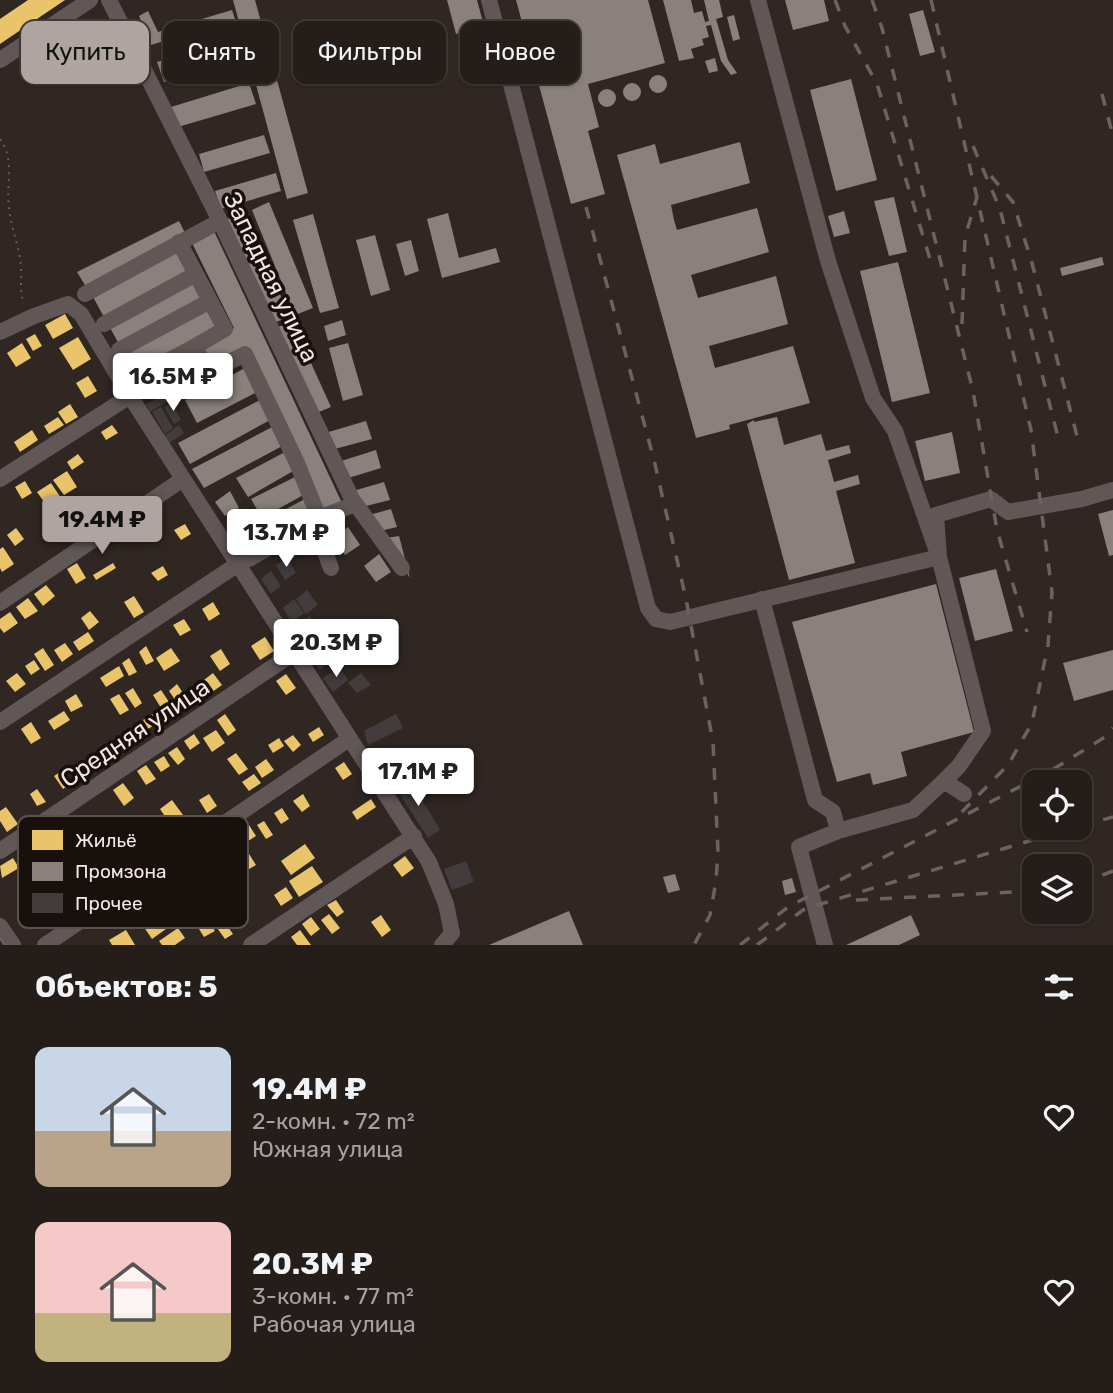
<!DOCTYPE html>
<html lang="ru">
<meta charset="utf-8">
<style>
body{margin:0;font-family:Rubik,sans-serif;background:#302a27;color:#f1f3f6;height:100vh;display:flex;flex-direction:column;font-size:26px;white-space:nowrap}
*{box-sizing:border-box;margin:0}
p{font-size:23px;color:#a3a2a2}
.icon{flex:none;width:38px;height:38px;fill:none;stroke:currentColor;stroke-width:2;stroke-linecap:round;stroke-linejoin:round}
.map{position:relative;height:945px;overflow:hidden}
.panel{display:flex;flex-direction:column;background:#241d1a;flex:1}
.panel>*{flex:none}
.banner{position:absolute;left:21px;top:21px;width:700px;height:63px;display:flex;gap:14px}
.tools{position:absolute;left:1022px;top:770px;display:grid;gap:14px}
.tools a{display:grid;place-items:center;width:70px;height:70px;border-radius:14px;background:#241d1a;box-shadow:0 2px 5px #0004,0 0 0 2px #413b39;font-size:35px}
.price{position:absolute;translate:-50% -60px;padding:0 16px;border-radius:7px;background:#fff;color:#222;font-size:23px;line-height:46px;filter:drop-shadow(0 2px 4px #0008)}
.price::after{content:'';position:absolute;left:50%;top:42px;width:21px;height:16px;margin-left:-10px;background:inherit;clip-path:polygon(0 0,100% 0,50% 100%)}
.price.current{background:#afa49f;color:#111}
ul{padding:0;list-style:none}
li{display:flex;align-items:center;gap:21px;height:175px;padding:0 35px}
li span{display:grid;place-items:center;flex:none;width:196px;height:140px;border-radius:14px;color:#555}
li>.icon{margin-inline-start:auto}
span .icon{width:84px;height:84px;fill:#fffc;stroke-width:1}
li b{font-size:30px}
h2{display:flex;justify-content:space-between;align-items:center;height:84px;padding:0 35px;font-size:30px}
.tag{padding:0 24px;border-radius:14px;background:#241d1a;box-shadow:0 2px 5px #0004,0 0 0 2px #413b39;font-size:24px;line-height:63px}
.tag.current{background:#afa49f;color:#111}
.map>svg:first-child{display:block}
</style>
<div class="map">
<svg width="1113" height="945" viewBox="0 0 1113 945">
<rect width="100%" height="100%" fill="#302723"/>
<path fill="#e9c46a" d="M28,0h37l-65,44v-25z
M65,314l8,14 -20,11 -8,-14z
M35,334l7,12 -9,5 -7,-12z
M78,337l13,22 -18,11 -14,-22z
M22,343l9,15 -15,9 -9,-14z
M88,376l9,15 -12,7 -9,-15z
M70,404l8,13 -12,7 -8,-12z
M58,417l6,8 -15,9 -5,-8z
M112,425l6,8 -12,7 -5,-8z
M32,430l6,10 -18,12 -6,-10z
M78,454l6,8 -12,8 -5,-8z
M67,471l10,16 -13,8 -11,-15z
M25,481l7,12 -10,6 -7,-12z
M51,483l10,15 -14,8 -10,-14z
M123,499l7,10 -16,10 -6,-10z
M62,504l9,13 -12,8 -9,-13z
M154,512l6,11 -9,6 -7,-10z
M89,514l7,11 -8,6 -7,-11z
M142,519l6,10 -15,11 -7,-11z
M185,524l6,10 -10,6 -7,-10z
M16,528l8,11 -9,7 -8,-11z
M3,547l11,17 -12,8 -2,-4v-19z
M77,563l9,15 -10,6 -9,-15z
M113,563l3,5 -20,12 -3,-5z
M163,566l5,9 -10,6 -7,-8z
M46,585l9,11 -12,10 -9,-12z
M134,596l10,16 -10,6 -10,-16z
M28,598l10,13 -13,8 -9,-12z
M213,602l7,12 -11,7 -7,-12z
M90,611l9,11 -10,8 -8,-12z
M10,612l8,11 -14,10 -4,-5v-9z
M184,619l7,11 -11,6 -7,-11z
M88,632l6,9 -15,10 -6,-9z
M265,637l9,14 -14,9 -9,-14z
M65,643l8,11 -11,8 -8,-12z
M146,646l8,15 -8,4 -7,-13z
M43,648l11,17 -9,6 -11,-17z
M171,648l9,13 -16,10 -8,-13z
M221,649l9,15 -10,7 -10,-15z
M129,658l8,14 -8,4 -7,-13z
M34,660l6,9 -9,6 -6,-9z
M119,666l5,10 -18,11 -6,-9z
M17,673l9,11 -11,8 -9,-11z
M213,673l9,12 -10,7 -8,-12z
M286,674l10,14 -10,7 -10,-14z
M177,684l8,12 -9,5 -7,-10z
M199,685l8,12 -12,7 -8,-12z
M133,688l9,15 -7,5 -10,-15z
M161,690l10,15 -8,6 -10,-16z
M76,694l7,12 -12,6 -6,-11z
M119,694l10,16 -9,5 -10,-16z
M64,711l6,9 -16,10 -6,-9z
M156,712l5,9 -13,8 -5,-9z
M225,714l11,16 -8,6 -11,-16z
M31,722l10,16 -10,6 -10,-15z
M319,727l5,8 -11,7 -5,-8z
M216,730l9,13 -13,9 -9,-14z
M194,734l6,9 -10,7 -6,-9z
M293,735l8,10 -8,7 -9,-11z
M279,738l5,8 -11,7 -5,-8z
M112,745l5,7 -15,10 -5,-8z
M177,747l8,12 -7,6 -10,-12z
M236,753l12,16 -9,6 -12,-16z
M164,756l6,10 -9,6 -7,-10z
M266,759l8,11 -12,8 -7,-11z
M344,762l8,12 -9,6 -8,-12z
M146,765l10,14 -10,6 -9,-14z
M63,770l9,13 -9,6 -9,-13z
M254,774l7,9 -12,8 -7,-9z
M123,783l11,15 -10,8 -11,-16z
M37,789l9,13 -9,4 -7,-12z
M209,794l8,12 -10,7 -8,-13z
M303,794l7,12 -8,6 -9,-11z
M371,799l5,8 -19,13 -5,-8z
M172,800l11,15 -13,9 -10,-15z
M6,807l12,17 -11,8 -7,-11v-10z
M282,808l7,11 -8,5 -7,-11z
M264,821l9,14 -7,4 -9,-14z
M249,825l7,11 -11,7 -7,-11z
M305,844l10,14 -24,17 -10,-14z
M244,846l12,19 -12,7 -12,-19z
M405,856l9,12 -12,9 -9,-12z
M13,858l6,10 -17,10 -2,-12z
M312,866l11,16 -24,15 -10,-16z
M286,887l7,11 -12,8 -7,-11z
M37,900l10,19 -15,9 -11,-19z
M336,900l8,12 -7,5 -10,-12z
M154,912l12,17 -14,10 -12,-18z
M329,914l11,14 -8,6 -11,-14z
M381,915l10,15 -9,7 -11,-15z
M311,917l9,12 -9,7 -9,-12z
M223,920l10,14 -8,5 -10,-14z
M209,922l6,9 -11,6 -5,-8z
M178,928l7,10 -10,7h-13l-3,-4z
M126,930l9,15h-23l-3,-5z
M300,930l11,15h-14l-6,-8z"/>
<path fill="#8a817c" d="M233,0h22l53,193 -21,6z
M447,0h30l7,26 -28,8z
M516,0h132l17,63 -77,21 11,43 -11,4 17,63 -34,10z
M663,0h28l3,13 8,-2 3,11 4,-1 -5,-21h15l4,17 -7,2 12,41 9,13 -6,2 -10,-14 -10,-36 -5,1 3,11 -7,2 2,6 -13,4 3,9 -15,3z
M785,0h39l5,21 -36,9z
M232,10l3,9 -84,26 -12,-29 9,-5 10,21z
M923,10l12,42 -15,4 -11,-42z
M734,15l6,24 -7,2 -6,-24z
M237,37l6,20 -79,25 -7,-20z
M715,58l3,13 -9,2 -4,-12z
M649 84a9 9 0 1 1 18 0a9 9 0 1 1-18 0Z
M851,79l26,101 -41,11 -26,-101z
M249,83l7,21 -78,23 -7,-20z
M623 92a9 9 0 1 1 18 0a9 9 0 1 1-18 0Z
M598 98a9 9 0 1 1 18 0a9 9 0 1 1-18 0Z
M264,135l6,18 -66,19 -5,-18z
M740,142l10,41 -79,22 3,15 3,10 80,-22 12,44 -78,23 7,23 78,-22 12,48 -79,22 6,22 78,-22 17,57 -81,22 1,4 -34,9 -79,-283 38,-11 5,20z
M276,173l5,18 -60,18 -6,-18z
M894,197l13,55 -18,4 -15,-55z
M269,202l44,106 -18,7 -43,-105z
M844,211l6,22 -16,4 -6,-21z
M242,212l48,104 -18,8 -46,-104z
M448,213l11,45 37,-10 4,14 -58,16 -15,-59z
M313,214l26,94 -19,5 -27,-93z
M179,221l8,16 -99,53 -11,-18z
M213,229l130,276 -17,8 -82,-161 -34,16 -11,-21 35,-19 -43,-87z
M375,235l15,55 -19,6 -15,-56z
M411,240l8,31 -14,5 -9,-32z
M175,250l13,24 -84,43 -12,-22z
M1102,257l2,8 -42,11 -2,-8z
M898,262l32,131 -38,9 -32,-131z
M191,279l13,23 -84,44 -12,-22z
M206,306l12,23 -83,44 -12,-22z
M342,320l4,15 -18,6 -4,-15z
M292,321l39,86 -17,7 -40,-85z
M348,343l15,52 -20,6 -14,-53z
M247,367l12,24 -62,32 -12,-23z
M260,400l10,20 -80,44 -12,-21z
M777,417l7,28 37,-11 5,17 23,-6 2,8 -23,7 6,22 24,-7 2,9 -24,7 19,72 -66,17 -42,-156 7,-4v2z
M366,421l6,18 -41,11 -6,-17z
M274,426l10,19 -80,43 -12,-19z
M952,432l8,41 -35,8 -10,-40z
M376,450l5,18 -36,11 -7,-17z
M285,452l10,18 -47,27 -12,-19z
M295,477l10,17 -43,24 -11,-19z
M384,482l6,18 -28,7 -9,-16z
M230,491l9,17 -14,8 -10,-14z
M305,499l10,16 -70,41 -12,-19z
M391,509l6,18 -17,4 -11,-16z
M1113,510v45l-4,1 -11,-42z
M348,527l12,18 -15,10 -12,-16z
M399,536l11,42 -24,-40z
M379,554l12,18 -15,10 -12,-16z
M996,569l17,62 -38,10 -16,-63z
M936,584l38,148 -73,20 6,24 -34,9 -3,-12 -33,9 -45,-160z
M1113,650v40l-39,11 -11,-38z
M675,874l5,16 -12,3 -5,-16z
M792,878l4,14 -11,3 -3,-14z
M569,911l14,34h-94z
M911,915l9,20 -21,10h-53z"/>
<path fill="#433c3c" d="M164,395l4,6 -18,11 -4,-8z
M172,403l9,17 -7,4 -10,-17z
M161,407l12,21 -8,6 -13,-22z
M179,425l5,8 -15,10 -5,-7z
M287,557l9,16 -11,7 -9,-15z
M271,571l10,15 -10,8 -10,-15z
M307,590l11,15 -12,9 -10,-15z
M294,599l10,14 -12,10 -9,-15z
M310,616l7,11 -15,9 -7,-9z
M320,634l7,9 -13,13 -9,-11z
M330,647l7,10 -17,13 -8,-10z
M340,667l8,13 -15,12 -10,-14z
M361,673l10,12 -14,8 -9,-10z
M396,714l7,14 -35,17 -4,-14z
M409,778l31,52 -12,8 -32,-50z
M466,861l8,21 -22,8 -8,-21z"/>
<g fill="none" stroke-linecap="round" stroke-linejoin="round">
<path stroke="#665d5c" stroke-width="2" stroke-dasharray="2 5" stroke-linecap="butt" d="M0,139c15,20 6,45 9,69 2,19 10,38 12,58 1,13 -2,25 3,38"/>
<path stroke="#615757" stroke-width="16" d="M109,0l111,221 132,278 50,69
M489,0l159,608 8,11 14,3 269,-65 -3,-42 55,-16 17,13 74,-13 31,-9
M758,0l70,261 45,137 22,33 44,126 44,174 -24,35 -15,15
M0,60l90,-60
M179,242l46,87 -31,18 16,25 35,-18 52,109 22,55 36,-14
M85,294l135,-73
M104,324l92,-50
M0,332l34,-16 34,-12 13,10 49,82 299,466 17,42 6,29 -10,12
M119,350l91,-49
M137,377l57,-30
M0,479l130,-83
M313,521l18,47
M249,559l70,-41
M762,599l53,201 18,12 5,19 -39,16 26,98
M0,603l183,-124
M0,722l238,-158
M838,831l75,-21 31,-29 20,13
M0,851l295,-199
M0,926l13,19
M45,945l304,-206
M251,945l163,-109"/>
<path stroke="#6c6261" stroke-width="2" d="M0,938l5,7"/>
<path stroke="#6c6261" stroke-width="3.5" stroke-dasharray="12 12" stroke-linecap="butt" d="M835,0l10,26 32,58 56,185
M872,0l10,28 91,363 24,139 30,102
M931,0l100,430 21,162 -4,53 -16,78 -24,42 -56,57
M1102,94l11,42
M973,146l27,63 59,232
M991,176l22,26 19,61 45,173
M586,207l68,253 32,139 27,143 5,110 -2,29 -6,34 -16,30
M962,324l3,-87 12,-40
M1080,826l33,-9
M1080,884l33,-13
M856,900l178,-9
M740,945l48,-38 264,-137 53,-33 8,-9
M757,945l46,-35 11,-4 258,-78"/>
</g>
<g text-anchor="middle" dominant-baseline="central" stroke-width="7" stroke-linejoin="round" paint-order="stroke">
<g font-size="24" fill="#f3e7e2" stroke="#18100d">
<text transform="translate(271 277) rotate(64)">Западная улица</text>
<text transform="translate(135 733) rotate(-34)">Средняя улица</text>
</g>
</g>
<rect x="18" y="816" width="230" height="112" rx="10" fill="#18100d" stroke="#5a504d" stroke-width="2"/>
<rect x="32" y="830" width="31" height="20" fill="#e9c46a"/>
<rect x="32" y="862" width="31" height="19" fill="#8a817c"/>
<rect x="32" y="893" width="31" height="20" fill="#433c3c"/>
<g font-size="19" fill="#f3e7e2">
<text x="75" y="847">Жильё</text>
<text x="75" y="878">Промзона</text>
<text x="75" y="910">Прочее</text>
</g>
</svg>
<div class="tools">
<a><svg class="icon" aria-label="locate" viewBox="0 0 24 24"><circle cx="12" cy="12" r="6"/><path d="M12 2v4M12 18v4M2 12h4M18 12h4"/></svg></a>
<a><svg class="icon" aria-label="layers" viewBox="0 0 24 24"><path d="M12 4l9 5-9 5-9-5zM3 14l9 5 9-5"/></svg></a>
</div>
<b class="price" style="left:173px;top:413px">16.5M ₽</b>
<b class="price current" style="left:102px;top:556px">19.4M ₽</b>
<b class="price" style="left:286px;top:569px">13.7M ₽</b>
<b class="price" style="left:336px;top:679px">20.3M ₽</b>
<b class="price" style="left:418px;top:808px">17.1M ₽</b>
<div class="banner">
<a class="tag current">Купить</a>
<a class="tag">Снять</a>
<a class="tag">Фильтры</a>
<a class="tag">Новое</a>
</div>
</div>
<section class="panel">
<h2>Объектов: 5<svg class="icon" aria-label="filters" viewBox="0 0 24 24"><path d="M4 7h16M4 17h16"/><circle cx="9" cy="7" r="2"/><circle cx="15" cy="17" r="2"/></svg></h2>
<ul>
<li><span style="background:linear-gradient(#c9d6e8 60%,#b9a48a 0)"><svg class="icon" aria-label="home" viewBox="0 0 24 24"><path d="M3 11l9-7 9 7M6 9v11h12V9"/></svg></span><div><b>19.4M ₽</b><p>2-комн. · 72 m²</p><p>Южная улица</p></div><svg class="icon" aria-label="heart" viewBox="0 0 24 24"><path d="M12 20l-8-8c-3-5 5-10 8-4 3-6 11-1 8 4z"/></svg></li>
<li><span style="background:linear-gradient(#f6c9c9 65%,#c2b280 0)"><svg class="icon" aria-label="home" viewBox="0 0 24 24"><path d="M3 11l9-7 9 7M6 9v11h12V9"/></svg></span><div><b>20.3M ₽</b><p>3-комн. · 77 m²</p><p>Рабочая улица</p></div><svg class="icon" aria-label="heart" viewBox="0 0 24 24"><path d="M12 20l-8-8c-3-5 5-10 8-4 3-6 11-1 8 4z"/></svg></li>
</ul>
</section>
